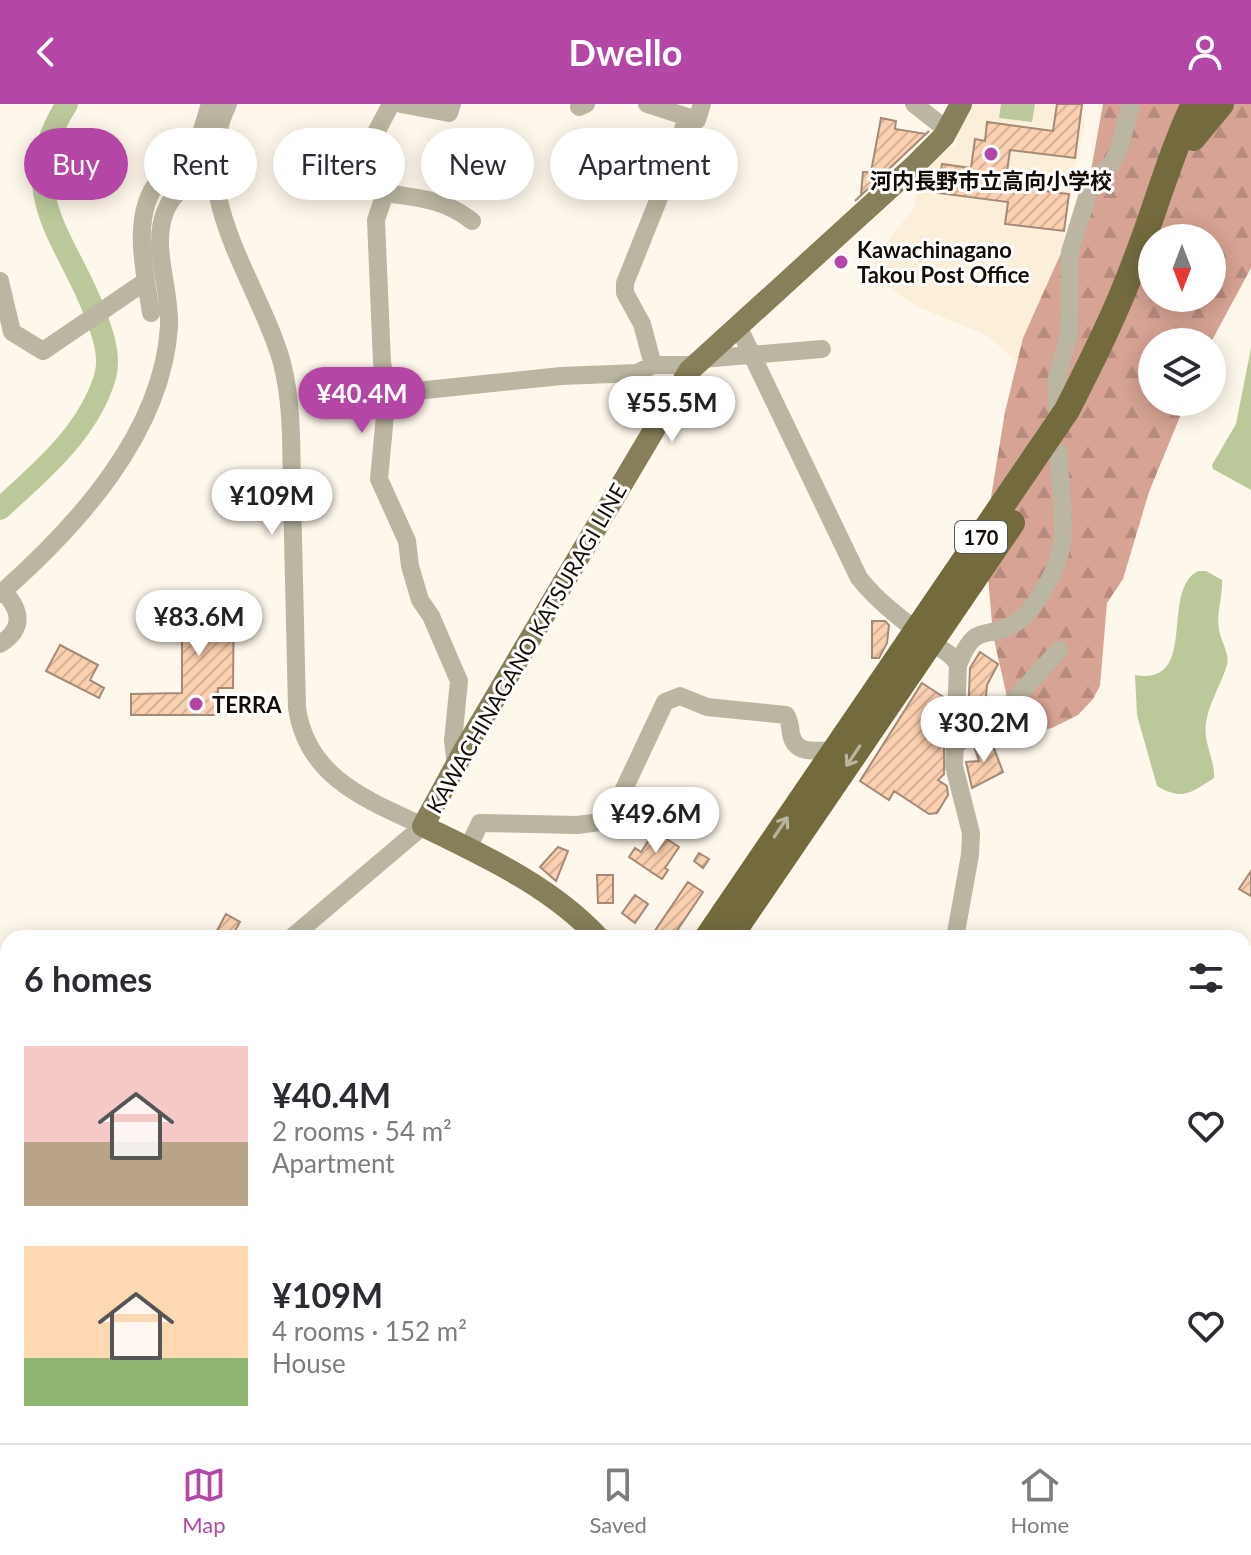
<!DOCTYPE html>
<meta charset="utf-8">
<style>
body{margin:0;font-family:Lato,"Noto Sans JP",sans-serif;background:#f2f2f3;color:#2b2b33;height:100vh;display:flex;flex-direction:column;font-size:30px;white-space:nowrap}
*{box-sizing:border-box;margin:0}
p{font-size:26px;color:#7c7c81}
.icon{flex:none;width:44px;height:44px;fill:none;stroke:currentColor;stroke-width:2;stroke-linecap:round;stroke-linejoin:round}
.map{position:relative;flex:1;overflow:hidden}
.drawer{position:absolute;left:0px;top:826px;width:1252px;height:514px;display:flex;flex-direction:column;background:#fff;border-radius:24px 24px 0 0;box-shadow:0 4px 20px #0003}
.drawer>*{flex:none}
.banner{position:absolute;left:24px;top:24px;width:800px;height:72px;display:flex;gap:16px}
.needle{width:52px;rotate:180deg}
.fabs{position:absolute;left:1138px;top:120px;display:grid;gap:16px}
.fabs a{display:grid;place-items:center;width:88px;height:88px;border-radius:50%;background:#fff;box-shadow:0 4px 20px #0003;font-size:40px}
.price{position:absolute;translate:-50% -68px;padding:0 18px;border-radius:28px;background:#fff;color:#222;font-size:26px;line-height:52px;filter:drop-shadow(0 2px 4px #0008)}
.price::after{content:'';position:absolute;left:50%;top:48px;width:24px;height:18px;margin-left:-12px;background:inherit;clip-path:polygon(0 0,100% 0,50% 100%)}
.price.active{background:#b447a6;color:#fff}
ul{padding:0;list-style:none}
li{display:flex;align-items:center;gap:24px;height:200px;padding:0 24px}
li span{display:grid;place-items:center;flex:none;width:224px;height:160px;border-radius:0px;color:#555}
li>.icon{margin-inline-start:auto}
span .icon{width:96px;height:96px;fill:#fffc;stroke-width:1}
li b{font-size:34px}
h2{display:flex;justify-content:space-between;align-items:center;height:96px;padding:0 24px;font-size:34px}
.pill{padding:0 28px;border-radius:36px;background:#fff;box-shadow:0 4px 20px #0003;font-size:28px;line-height:72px}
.pill.active{background:#b447a6;color:#fff}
header{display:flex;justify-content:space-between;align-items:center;height:104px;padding:0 24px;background:#b447a6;color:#fff;font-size:36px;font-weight:700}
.menu{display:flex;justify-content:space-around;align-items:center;height:112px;border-top:2px solid #e1e1e2;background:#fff;font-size:22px;color:#7c7c81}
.menu a{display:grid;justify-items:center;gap:4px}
.menu .active{color:#b447a6}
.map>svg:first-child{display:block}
</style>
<header><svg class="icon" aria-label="back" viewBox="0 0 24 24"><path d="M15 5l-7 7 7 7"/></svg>Dwello<svg class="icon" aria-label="person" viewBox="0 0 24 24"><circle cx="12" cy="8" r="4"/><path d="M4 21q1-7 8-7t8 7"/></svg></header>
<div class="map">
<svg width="1251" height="1339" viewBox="0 0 1251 1339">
<defs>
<pattern id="forest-firs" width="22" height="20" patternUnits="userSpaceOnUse" patternTransform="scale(2)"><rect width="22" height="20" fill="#d6a394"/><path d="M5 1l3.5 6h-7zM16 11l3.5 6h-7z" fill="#b78b7e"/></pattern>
<pattern id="building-hatch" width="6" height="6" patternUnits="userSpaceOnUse" patternTransform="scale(2)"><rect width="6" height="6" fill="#fbd0b0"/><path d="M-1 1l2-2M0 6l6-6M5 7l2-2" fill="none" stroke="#d6b196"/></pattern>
</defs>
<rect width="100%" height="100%" fill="#fef7eb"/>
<path fill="#fcefda" d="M972,0h113l-3,10 3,12 -15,64 -11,90 -33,90 -38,-34 -70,-29 -44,-29 -5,-14 45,-56 3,-28 4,-8 24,-24 11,-3 2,-16z"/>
<path fill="url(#forest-firs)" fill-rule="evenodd" d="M1103,0h148v164l-40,74h-59v60h34l-37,90 -26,87 -16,24 -7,83 -7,13 -15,16 -26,13 -18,4 -18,-9 -6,-13 -17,-75 -6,-70 4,-68 14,-85 18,-74 47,-105 20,-57zM1152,134h60v60h-60z
M804,1332h90l-3,7h-90z"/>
<path fill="#bbc899" d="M1001,0h34l-3,18 -33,-4z
M1251,244v142l-38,-21 -1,-4 24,-41z
M1198,467h8l16,9c1,16 -6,33 -3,49 1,11 11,24 8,36 -6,20 -18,37 -21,58 -3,20 9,36 8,55 -24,15 -31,23 -57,8l-20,-71 -2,-40c65,11 24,-84 63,-104z"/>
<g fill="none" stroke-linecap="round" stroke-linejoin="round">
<path stroke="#bbc899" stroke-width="22" d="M0,405c41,-38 88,-76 105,-132 5,-17 0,-37 -6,-53 -27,-83 -91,-128 -32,-220"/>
</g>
<path fill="url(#building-hatch)" stroke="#a58a77" stroke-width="2" d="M1057,0h25l-7,54 -65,-8 -5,36 64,8 -5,37 -59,-7 3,-22 -70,-9 4,-29 29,4 4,-29 10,2 2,-19 66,9z
M881,14l15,3 -1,8 31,5 3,-3 -74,70 6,-6 2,-23h8z
M182,487h52l-1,97h-15v27h-87v-21l51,-1z
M872,517h13l4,4 -2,18 -8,15h-7z
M60,541l38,20 -8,15 14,8 -5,10 -53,-27z
M980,548l18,12 -11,21 -2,23 -13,9h-4l2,-49z
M922,579l23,15 -7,12 6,3v61l-6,6 9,6 1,9 -11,18 -8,1 -35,-23 -5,9 -29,-19z
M990,634l13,34 -31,16 -6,-26 13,-1 -5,-15z
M655,727l24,16 -14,21 3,2 -6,9 -33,-22 6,-9 6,4z
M558,743l10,4 -12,30 -16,-14z
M699,749l10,6 -6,9 -9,-7z
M1251,767v25l-12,-7z
M597,771h16v28h-15z
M688,778l15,10 -31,46h-22z
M635,791l13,9 -13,19 -13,-10z
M226,810l14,8 -9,16h-18z"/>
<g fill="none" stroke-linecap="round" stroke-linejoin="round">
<path stroke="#bab6a1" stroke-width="18" d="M228,0c-44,90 31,176 54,259 11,43 9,88 10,132 2,71 3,142 5,213 10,69 68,91 126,118l-132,112
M391,0l-21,40v9l7,17 8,12v11l-9,27 6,142 5,32 -8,85 28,62 3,25 10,34 11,16 28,65 -6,60 3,24
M401,0l48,9 3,-9
M647,0l50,16 5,-16
M914,0l33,26
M579,3l7,-3
M385,89c34,5 59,6 87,28
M0,177l12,51 31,19 103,-70
M151,209c-6,-41 -21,-97 8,-133 12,-14 30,-24 39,-40 5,-11 8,-24 12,-36
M738,222l121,252c20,25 46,44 71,63 11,9 21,11 28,24l-4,101 17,67 -1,22 -15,83
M702,255l120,-10
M653,261l-11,-41 -17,-31v-10l36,-90 26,-75
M387,290l174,-18 76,-3 16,-8h43
M1059,320l-3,-43 13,-47 1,-82 21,-68 22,-22 8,-19 10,-39
M0,490c76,-67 162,-160 169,-267 2,-38 -18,-79 -4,-115 9,-23 28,-34 50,-40
M0,540c25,-16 21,-34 3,-53
M958,561c18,-44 25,-24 56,-41 13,-8 21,-21 29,-33 32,-49 16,-85 16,-138
M955,642l58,-45 46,-51
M468,744l12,-25 97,2 32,-4 56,-119 15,-6 27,11 79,8c4,6 4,11 5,19 4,21 25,17 42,16
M0,984l8,-1
M0,1097l8,-8
M0,1210l8,2
M0,1298l8,-11
M301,1332l14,7
M462,1339l4,-7
M723,1339l2,-7"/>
<path stroke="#867f59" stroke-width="22" d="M599,834c-48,-52 -115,-82 -176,-112l43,-79 223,-376 224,-204 31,-31 17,-32"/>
<path stroke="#736b3e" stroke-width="26" d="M1193,34l28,-34
M707,834l360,-528c25,-49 50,-99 69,-151 20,-51 34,-105 58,-155
M729,834l283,-415
M1244,882l7,-10
M361,1339l5,-7
M790,1339l3,-7"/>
</g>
<defs><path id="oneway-shaft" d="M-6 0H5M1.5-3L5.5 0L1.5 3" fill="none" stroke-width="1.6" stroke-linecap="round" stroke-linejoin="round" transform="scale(2)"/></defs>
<g stroke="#b9b59e">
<use href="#oneway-shaft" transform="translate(853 652) rotate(124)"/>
<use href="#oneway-shaft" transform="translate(781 723) rotate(-56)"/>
</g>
<g fill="#b447a6" stroke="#fff" stroke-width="3">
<circle cx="991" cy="50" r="8"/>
<circle cx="841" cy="158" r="8"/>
<circle cx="196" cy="600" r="8"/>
</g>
<g text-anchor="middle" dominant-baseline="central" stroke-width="6" stroke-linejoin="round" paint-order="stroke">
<rect fill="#fff" stroke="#59554f" stroke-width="2" x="955" y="417" width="52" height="32" rx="6"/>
<g font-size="20" font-weight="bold" fill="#120c04">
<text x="981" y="433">170</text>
</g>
<g font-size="22" font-weight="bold" fill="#120c04" stroke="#fff" text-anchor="start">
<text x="991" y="76" text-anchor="middle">河内長野市立高向小学校</text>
<text x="857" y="145">Kawachinagano<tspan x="857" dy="25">Takou Post Office</tspan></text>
<text x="212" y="600">TERRA</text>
</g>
<g font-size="22" fill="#120c04" stroke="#fff">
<text transform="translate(526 544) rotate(-60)">KAWACHINAGANO KATSURAGI LINE</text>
</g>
</g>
</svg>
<div class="fabs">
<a><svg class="needle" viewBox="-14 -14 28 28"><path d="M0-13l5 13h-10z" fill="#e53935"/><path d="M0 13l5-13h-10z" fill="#7c7c81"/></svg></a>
<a><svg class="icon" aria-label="layers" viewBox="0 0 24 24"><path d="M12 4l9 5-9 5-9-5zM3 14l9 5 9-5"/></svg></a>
</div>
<b class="price active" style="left:362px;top:331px">¥40.4M</b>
<b class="price" style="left:672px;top:340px">¥55.5M</b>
<b class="price" style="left:272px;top:433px">¥109M</b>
<b class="price" style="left:199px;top:554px">¥83.6M</b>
<b class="price" style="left:984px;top:660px">¥30.2M</b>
<b class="price" style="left:656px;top:751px">¥49.6M</b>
<div class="banner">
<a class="pill active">Buy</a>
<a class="pill">Rent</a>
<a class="pill">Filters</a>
<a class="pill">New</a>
<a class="pill">Apartment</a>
</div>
<section class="drawer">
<h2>6 homes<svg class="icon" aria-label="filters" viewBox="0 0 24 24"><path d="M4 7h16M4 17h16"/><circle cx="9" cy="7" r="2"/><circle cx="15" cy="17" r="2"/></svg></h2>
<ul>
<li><span style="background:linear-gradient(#f6c9c9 60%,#b9a48a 0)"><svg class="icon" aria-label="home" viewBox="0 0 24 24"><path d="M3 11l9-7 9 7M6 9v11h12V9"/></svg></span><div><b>¥40.4M</b><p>2 rooms · 54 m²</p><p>Apartment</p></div><svg class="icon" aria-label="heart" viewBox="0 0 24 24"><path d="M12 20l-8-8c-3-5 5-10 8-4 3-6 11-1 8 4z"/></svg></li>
<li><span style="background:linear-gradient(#ffd9b3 70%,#8fb573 0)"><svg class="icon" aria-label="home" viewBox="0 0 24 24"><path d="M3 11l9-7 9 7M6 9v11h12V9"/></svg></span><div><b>¥109M</b><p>4 rooms · 152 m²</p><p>House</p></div><svg class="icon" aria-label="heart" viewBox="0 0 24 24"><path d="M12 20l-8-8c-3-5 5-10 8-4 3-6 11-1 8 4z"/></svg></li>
</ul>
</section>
</div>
<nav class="menu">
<a class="active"><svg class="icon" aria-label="map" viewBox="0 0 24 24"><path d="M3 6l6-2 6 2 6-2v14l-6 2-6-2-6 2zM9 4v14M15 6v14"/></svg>Map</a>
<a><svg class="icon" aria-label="saved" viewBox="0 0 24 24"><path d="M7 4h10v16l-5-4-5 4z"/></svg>Saved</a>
<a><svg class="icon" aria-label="home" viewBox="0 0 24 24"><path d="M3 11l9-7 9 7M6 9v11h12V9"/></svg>Home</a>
</nav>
